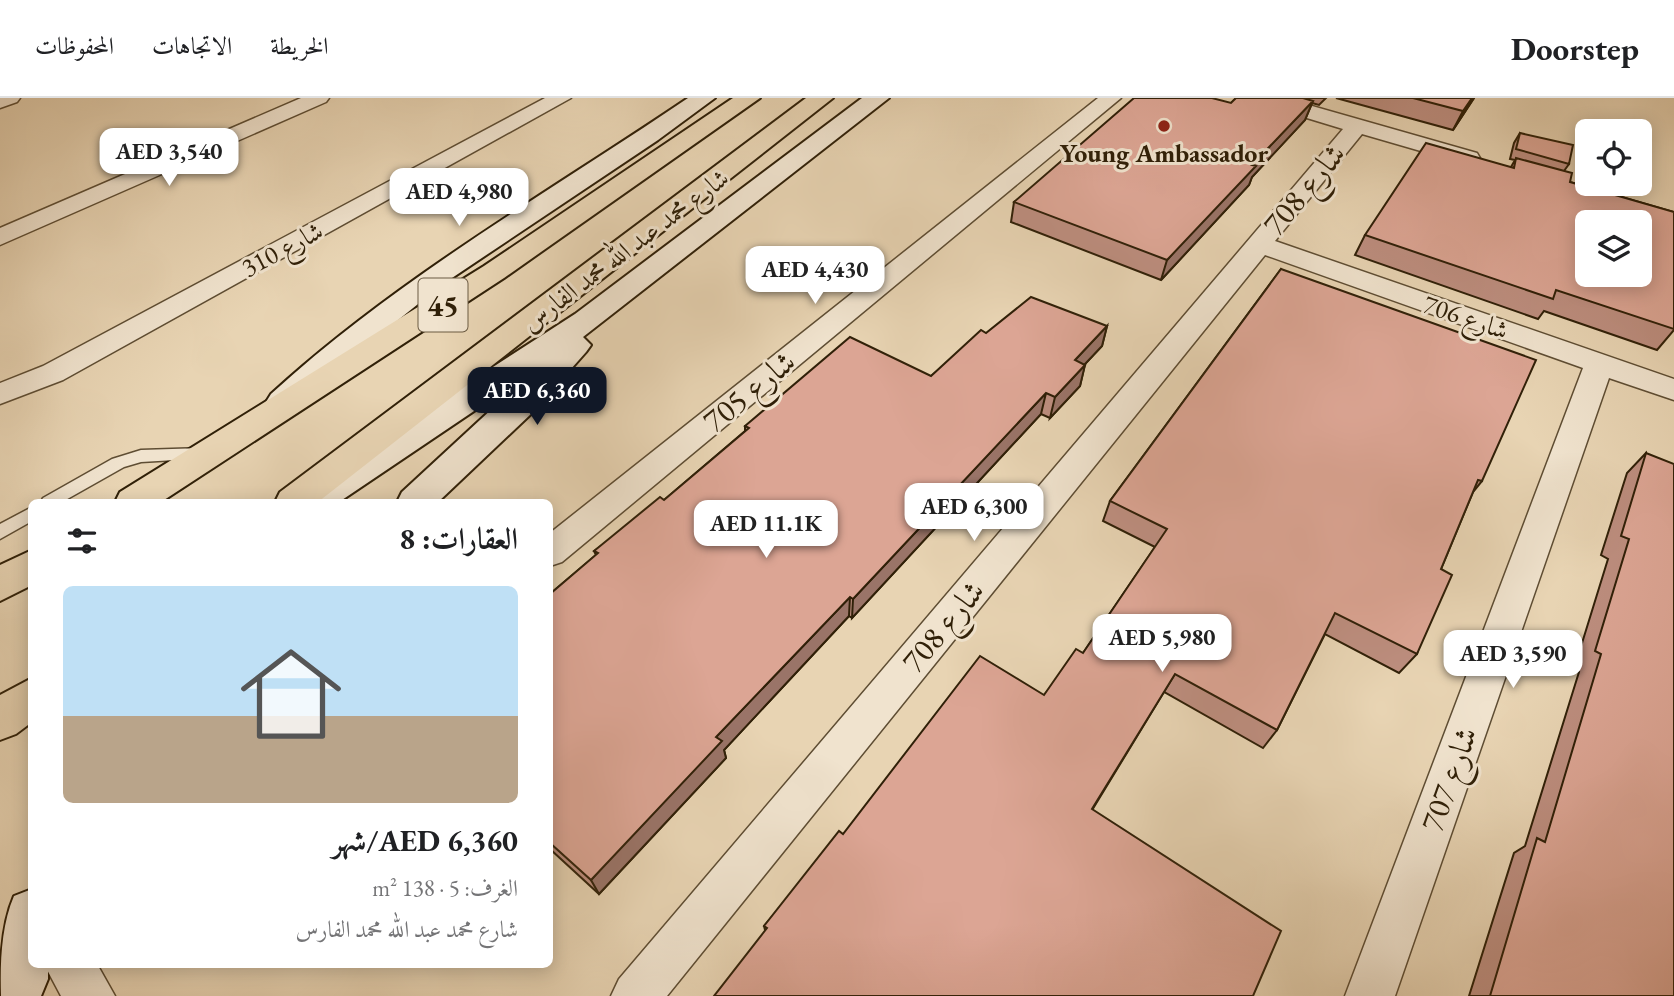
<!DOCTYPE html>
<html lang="ar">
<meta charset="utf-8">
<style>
body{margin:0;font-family:"EB Garamond",Amiri,serif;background:#f6f6f6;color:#202124;direction:rtl;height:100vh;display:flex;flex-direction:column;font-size:26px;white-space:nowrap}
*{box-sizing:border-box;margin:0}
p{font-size:23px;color:#757577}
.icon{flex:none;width:38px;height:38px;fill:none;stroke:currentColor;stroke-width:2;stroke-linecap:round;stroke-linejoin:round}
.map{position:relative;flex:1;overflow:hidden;direction:ltr}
.side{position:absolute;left:28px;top:401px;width:525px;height:469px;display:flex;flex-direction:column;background:#fff;border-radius:10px;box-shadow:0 4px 18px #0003;direction:rtl}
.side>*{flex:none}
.fabs{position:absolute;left:1575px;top:21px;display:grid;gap:14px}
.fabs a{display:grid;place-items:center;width:77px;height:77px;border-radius:10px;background:#fff;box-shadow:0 4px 18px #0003;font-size:35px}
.price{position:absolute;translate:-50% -60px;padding:0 16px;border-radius:14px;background:#fff;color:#222;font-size:23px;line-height:46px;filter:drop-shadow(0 2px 4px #0008)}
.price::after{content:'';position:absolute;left:50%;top:42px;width:21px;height:16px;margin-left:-10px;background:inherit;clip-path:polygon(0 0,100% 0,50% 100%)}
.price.current{background:#111827;color:#fff}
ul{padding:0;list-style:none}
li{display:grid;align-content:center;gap:14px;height:371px;padding:0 35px}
li span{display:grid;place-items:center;height:217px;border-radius:10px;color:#555}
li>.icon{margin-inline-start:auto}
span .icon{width:126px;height:126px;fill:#fffc;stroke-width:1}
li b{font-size:30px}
h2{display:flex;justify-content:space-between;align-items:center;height:84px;padding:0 35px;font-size:30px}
header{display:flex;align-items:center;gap:42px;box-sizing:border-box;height:98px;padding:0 35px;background:#fff;border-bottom:2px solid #e0e0e0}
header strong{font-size:33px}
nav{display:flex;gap:38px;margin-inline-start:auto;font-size:24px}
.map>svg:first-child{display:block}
</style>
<header>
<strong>Doorstep</strong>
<nav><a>الخريطة</a><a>الاتجاهات</a><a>المحفوظات</a></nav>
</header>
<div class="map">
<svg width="1674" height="898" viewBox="0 0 1674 898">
<rect width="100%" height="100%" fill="#e8d4b3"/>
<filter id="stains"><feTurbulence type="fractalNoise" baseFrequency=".00286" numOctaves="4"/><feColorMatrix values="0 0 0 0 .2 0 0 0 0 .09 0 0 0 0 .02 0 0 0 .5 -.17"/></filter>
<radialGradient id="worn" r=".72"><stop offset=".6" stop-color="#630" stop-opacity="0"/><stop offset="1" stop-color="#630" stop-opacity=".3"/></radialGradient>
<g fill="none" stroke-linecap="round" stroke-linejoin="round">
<g stroke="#5e4d33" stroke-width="3">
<path id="lane" d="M203,350l6,2 2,4 -2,4 -68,4 -17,5 -62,35h-21l2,-4 69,-39 29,-9z
M32,409v14l-32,18v-15z"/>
</g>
<g stroke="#5e4d33" stroke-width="3">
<path id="street" d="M0,0h20l-3,4 -17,6z
M301,0h28l-3,4 -326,143v-17z
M545,0h26l-508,282 -63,24v-21l43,-17z
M1098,0h23l-559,464 -12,4v-33z
M1251,0h33l193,55 3,5 -11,7 -107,-31 -87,107 399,138v21l-65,-22 -214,618h-50l238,-628 -318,-113 -598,741h-56l8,-17 724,-850 -89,-27z
M44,866h53l18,32h-54z"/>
</g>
<g stroke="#302008" stroke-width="4">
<path id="secondary" d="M688,0h27l-57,42 -215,144 -101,81 -47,45 -12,3 -12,-3 -5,-8 5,-8c127,-116 275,-200 417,-296z
M862,0h27l-306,239 8,8 -5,7 -54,61 -94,89h-41l5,-10 130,-120 -193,130h-45l5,-10 276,-178z
M32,791v75h16v15l-7,17h-40c-1,-32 0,-70 13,-100z"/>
</g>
<g stroke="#302008" stroke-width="4">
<path id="primary" d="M733,0h27l-256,180 -343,224h-46l5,-10 364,-226z
M806,0h27l-515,404h-43l5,-10z
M32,452v35l-32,16v-36z
M32,580v44l-16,12 -16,6v-45z"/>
</g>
<use href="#lane" fill="#f0e3ce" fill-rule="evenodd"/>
<use href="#street" fill="#f0e3ce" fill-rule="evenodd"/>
<use href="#secondary" fill="#f0e3ce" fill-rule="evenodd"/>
<use href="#primary" fill="#e8d4b3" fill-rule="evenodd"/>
</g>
<path fill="#bd8e7f" stroke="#302008" stroke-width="2" d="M1236,0h90l-7,7 -7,-2 -7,17 -53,57 -3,8 -88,95 -150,-58 3,-20 217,-99z
M1336,0h138l-21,32z
M1520,35l49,31 -5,7 6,11 104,30v118l-17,20 -113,-39 -6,8 -183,-64 10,-20 146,-68 4,-7 -5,-1 4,-16z
M1281,171l201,212 -9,11 -32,77 -24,85 -18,19 -74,-39 -48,96 -14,18 -99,-56 -399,238 -1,-4 79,-92 201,-139 39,-42 72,-106 -52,-26 7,-20z
M1107,228l-5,20 -17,18 -5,22 -30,32 -9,-4 -189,204 -3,-2 -125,134 2,8 -127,136 -49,-45v-255l46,-39 -2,-4 70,-51 81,-69v-5l186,-50 55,-43z
M1646,355l28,543h-205l45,-143 11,-7 54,-174 -5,-3 34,-110 -7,-4 26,-82z"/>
<path fill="#9a7468" stroke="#302008" stroke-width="2" d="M1472,0h2l-21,32 10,-19z
M1313,3l-8,19 -53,57 -3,8 -88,95 6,-20 85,-95z
M1107,228l-5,20 -33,35 6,-21z
M1085,267l-5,21 -30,32 5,-21z
M1046,295l-5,21 -189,204 1,-19z
M850,499l-1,19 -125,134 2,8 -127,136 -8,-14 125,-143z
M1175,576l-11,18 -81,133 9,-16z"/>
<path fill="#dca594" stroke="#302008" stroke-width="2" fill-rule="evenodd" d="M1134,0h78l19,5 5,-5h67l10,3 -61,64 4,1 -89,94 -153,-58z
M1413,0h59l-9,13z
M1520,35l53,12 -4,19 -53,-15z
M1426,45l88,25 2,-10 56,15 -2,9 104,30v117l-118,-39 -3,9 -188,-64zM1587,124h53v53h-53z
M1281,171l255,91 -54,121 -4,-1 -37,89 11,6 -35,79 -82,-41 -58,117 -102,-56 -83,135 189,122 -28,65h-539l53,-68 -3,-2 75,-95 4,3 137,-178 64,39 32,-46 7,4 84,-124 -57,-28z
M1031,199l76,29 -32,34 10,5 -30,32 -9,-4 -193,206 -3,-2 -134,140 6,4 -131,139 -41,-37v-249l48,-41 -4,-2 66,-54 4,3 85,-72 -4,-2 105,-89 81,39 50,-46 5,3z
M1646,355l28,11v532h-184l47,-158 8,4 56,-188 -6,-3 34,-112 -8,-3z"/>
<circle fill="#8f2418" stroke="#f0e3ce" stroke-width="2.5" cx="1164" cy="28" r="7"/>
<g text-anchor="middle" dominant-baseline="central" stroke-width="6" stroke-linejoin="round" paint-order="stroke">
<g font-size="26" font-weight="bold" fill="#302008" stroke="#f0e3ce">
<text x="1164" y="55">Young Ambassador</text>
</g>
<g font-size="26" fill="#302008" stroke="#f0e3ce">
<text transform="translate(282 151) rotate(-28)">شارع 310</text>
<text transform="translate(625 152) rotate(-37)">شارع محمد عبد الله محمد الفارس</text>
<text transform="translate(1466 219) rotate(19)">شارع 706</text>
</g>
<rect fill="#f0e3ce" stroke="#6a5a43" stroke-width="2" x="418.5" y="180.5" width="49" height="53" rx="5"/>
<g font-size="30" font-weight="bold" fill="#302008">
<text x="443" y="207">45</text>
</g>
<g font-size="32" fill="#302008" stroke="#f0e3ce">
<text transform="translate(1304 91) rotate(-50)">شارع 708</text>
<text transform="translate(749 293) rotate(-39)">شارع 705</text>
<text transform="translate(943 528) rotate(-50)">شارع 708</text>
<text transform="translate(1449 681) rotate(-70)">شارع 707</text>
</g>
</g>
<rect width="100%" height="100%" filter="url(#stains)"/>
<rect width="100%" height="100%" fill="url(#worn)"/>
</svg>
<div class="fabs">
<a><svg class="icon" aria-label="locate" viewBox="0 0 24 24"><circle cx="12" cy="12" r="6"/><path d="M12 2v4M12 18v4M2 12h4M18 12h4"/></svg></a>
<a><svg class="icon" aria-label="layers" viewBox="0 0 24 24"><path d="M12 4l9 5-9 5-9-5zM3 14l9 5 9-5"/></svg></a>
</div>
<b class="price" style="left:169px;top:90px">AED 3,540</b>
<b class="price" style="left:459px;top:130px">AED 4,980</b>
<b class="price" style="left:815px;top:208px">AED 4,430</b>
<b class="price current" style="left:537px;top:329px">AED 6,360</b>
<b class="price" style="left:974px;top:445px">AED 6,300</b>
<b class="price" style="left:766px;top:462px">AED 11.1K</b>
<b class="price" style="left:1162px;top:576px">AED 5,980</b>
<b class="price" style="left:1513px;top:592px">AED 3,590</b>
<section class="side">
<h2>العقارات: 8<svg class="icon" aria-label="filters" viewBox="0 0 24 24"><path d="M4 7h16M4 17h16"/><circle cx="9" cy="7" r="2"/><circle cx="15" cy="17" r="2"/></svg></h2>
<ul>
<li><span style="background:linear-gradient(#bfe0f5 60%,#b9a48a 0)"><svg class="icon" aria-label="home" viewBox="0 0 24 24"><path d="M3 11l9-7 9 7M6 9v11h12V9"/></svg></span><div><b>AED 6,360/شهر</b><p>الغرف: 5 · 138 m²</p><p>شارع محمد عبد الله محمد الفارس</p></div></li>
</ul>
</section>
</div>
